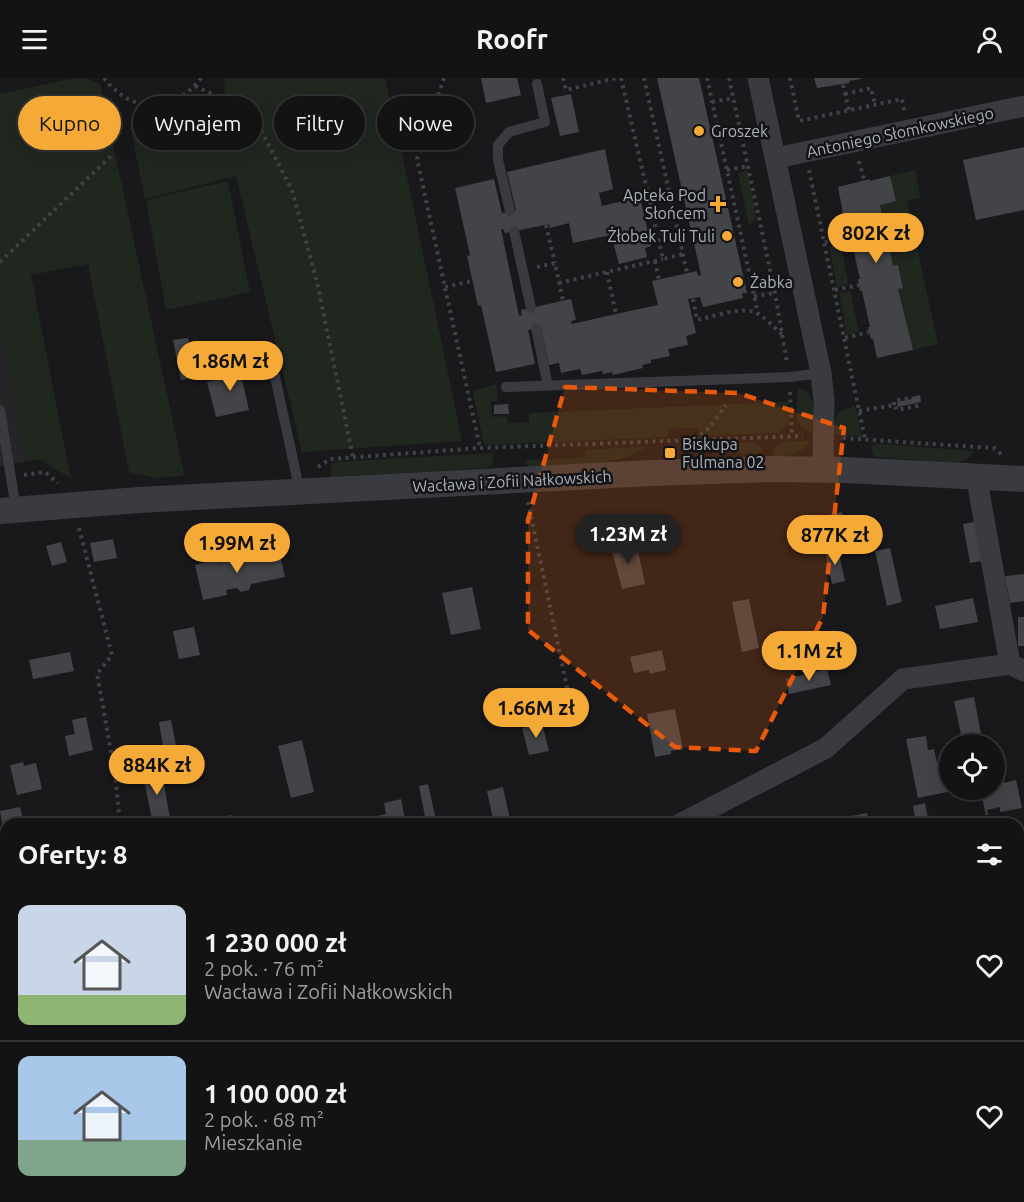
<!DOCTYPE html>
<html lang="pl">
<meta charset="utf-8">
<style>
body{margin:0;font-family:Ubuntu,sans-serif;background:#1c1c1d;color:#f1f3f6;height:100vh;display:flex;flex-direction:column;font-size:22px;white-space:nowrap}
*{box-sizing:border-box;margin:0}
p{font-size:20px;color:#9d9ea0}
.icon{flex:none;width:33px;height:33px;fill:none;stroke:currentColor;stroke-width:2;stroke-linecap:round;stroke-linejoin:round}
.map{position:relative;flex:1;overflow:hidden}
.drawer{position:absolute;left:0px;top:740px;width:1024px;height:386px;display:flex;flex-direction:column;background:#131314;border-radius:18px 18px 0 0;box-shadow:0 6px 24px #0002,0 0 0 2px #323234}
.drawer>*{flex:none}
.hud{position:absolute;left:18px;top:18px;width:600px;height:54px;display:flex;gap:12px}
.tools{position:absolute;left:939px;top:656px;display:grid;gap:12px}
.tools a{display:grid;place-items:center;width:66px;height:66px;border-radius:50%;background:#131314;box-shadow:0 6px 24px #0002,0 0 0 2px #323234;font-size:30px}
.price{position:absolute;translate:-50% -51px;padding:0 14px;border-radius:21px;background:#f5aa37;color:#111;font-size:20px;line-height:39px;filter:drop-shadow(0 2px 3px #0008)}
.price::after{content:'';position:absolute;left:50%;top:36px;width:18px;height:14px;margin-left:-9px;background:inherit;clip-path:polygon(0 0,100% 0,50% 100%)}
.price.selected{background:#222;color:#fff}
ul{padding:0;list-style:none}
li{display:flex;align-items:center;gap:18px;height:150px;padding:0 18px}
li+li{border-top:2px solid #323234}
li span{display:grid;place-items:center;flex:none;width:168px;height:120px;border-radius:12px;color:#555}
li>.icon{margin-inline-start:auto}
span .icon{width:72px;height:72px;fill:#fffc;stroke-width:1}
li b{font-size:26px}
h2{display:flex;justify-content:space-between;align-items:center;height:72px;padding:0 18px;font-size:26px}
.pill{padding:0 21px;border-radius:27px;background:#131314;box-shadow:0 6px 24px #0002,0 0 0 2px #323234;font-size:21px;line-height:54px}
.pill.selected{background:#f5aa37;color:#111}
header{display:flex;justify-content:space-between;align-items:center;height:78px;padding:0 18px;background:#131314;font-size:27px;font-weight:700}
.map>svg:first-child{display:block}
</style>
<header><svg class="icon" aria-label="menu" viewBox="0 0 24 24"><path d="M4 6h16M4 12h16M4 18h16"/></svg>Roofr<svg class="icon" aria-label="person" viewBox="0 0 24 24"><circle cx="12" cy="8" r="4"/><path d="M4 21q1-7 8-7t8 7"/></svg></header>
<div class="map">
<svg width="1024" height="1124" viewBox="0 0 1024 1124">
<rect width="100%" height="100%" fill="#19191b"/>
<path fill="#252528" d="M0,241l25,143 -25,4z"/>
<path fill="#1f271f" d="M75,0h11l14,6 84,389 -2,3 -26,2 -27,-6 -41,-208 -57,11 40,204 -31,-20 -15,3 -25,-142v-226z
M224,0h161l18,79 59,284 -160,11 -66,-276 -91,23 -15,-73 95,-31z
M915,92l6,28 -14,3 31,143 -25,6 -15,-61 5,-1 -5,-23 -5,1 -13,-61 16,-4 -6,-25z
M745,93l3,1 8,45 -7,9 -11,-53z
M228,103l22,111 -84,18 -20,-110z
M838,166l3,3 8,38 -12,2 -8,-41z
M850,213l9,41 -12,3 -8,-42z
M496,306l2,17 -7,1 1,15 15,-1 1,7 21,-1v-9l253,-11h6l1,21 -9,10 -81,3v-8l-30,1v8l-185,8 -11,-52 3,-3z
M798,309c21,9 16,25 15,45 -23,-3 -15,-29 -15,-45z
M855,328l7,31 -28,-3 -1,-9 6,-13z
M791,363h19c-9,14 -21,15 -37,16 1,-13 6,-14 18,-16z
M751,364l5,1 7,5 -2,7 -59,-6v-4z
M881,366l93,7 -5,7 -11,5 -84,-6 -3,-9 2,-3z
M649,368c-35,22 -78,19 -118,21l-4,-2 -1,-5 59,-2v-8z
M493,375l1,9 -7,6 -156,9v-12l4,-3z
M6,887v169l-6,1v-169z
M1019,1075l5,2v47h-367l-24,-5h385z
M6,1100v19h464l22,5h-492v-23z"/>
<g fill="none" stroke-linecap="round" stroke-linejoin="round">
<path stroke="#2e3940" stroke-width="7" d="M271,1119l1,5"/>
<path stroke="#2e3940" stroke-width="39" d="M0,938l6,-2
M1018,1119l6,2"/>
</g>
<path fill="#434448" d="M481,0h36l4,17 -35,8z
M657,0h42l48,215h-5l1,5 -40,9 -3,-10 -12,2 8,34 -10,3 2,9 -20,4 2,7 -19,4v3l-9,2 1,3 -30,7 -1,-3 -9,2 -1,-3 -20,4 -2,-6 -19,4 -2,-10 -10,2 -8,-38 -13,3 7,34 -39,8 -15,-67 -3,1 -11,-50 3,-1 -15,-67 39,-9 8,34 14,-3 -9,-38 98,-23 8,40 -14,4 3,13 38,-9 11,49 -6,2 2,9 -28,7 -8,-29 -38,8 -4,-20 -19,5 -1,-4 -44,9 -2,-4h-2l18,87 3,-1 -1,-5 50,-11 5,21 -5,1 1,3 44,-10 42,-9 -6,-24 45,-10 1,5 3,-1z
M814,0h47v1l-12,2 1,2 -33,5z
M571,16l8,38 -19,4 -9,-38z
M1024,69v63l-48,10 -13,-60z
M890,98l6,25 -16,4 13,61 5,-1 5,23 -5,1 15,61 -36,8 -4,-19h-2l-3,-12h2l-8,-36h-2l-2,-12h2l-8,-36h-2l-2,-12h2l-4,-18h-3l-5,-26 32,-8v2z
M188,260l8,39 -15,3 -8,-40z
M244,281l3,15 -6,1 8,35 -33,7 -9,-35 25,-5 -3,-14z
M920,317l1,7 -23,5 -1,-5 15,-3 -1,-2z
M508,326l1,10h-15v-9z
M842,434l3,16 9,-2 4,16v10l-10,2 -2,-10 -16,3 -7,-31z
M981,443l7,39 -18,3 -7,-39z
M113,461l4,19 -23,4 -4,-19z
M636,463l9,43 -23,5 -11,-42z
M61,464l6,20 -15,4 -6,-20z
M890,470l12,54 -15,4 -12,-55z
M838,471l7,32 -13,3 -7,-32z
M245,477v2l12,-2 1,5 22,-5 5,22 -34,7 -2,6 -8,2 -4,-4 -11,2 1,5 -24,5 -8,-35 23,-6 1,4z
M1024,496v27l-14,2 -5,-27z
M472,509l9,42 -30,6 -9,-42z
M973,520l5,24 -38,7 -5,-23z
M749,521l10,49 -17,4 -10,-50z
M1018,539h6v29h-6z
M194,549l6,28 -21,4 -6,-28z
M662,572l4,20 -16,4 -1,-4 -15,3 -4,-16z
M70,574l4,19 -41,8 -4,-19z
M827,591l4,16 -42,9 -3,-15z
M974,619l9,47h-20l-9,-43z
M675,631l8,40 -12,2v3l-16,3 -8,-43z
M86,639l7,33 -24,6 -4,-20 10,-2 -3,-14z
M171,642l6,31 -13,2 -5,-31z
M542,645l7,28 -20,4 -7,-27z
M926,658l2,14 6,-1 5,23 9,-2 2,19 2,2 -34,7 -12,-59z
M302,662l12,52 -23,6 -13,-52z
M23,684l1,4 12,-3 6,26 -25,6 -7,-30z
M161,688l8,47 4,11h-20l-11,-54z
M1001,688l3,17 12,-3 6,28 -22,4v-5l-13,3 1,5h-2l-6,-26h14v-21z
M428,706l8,36 -10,2 -7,-36z
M503,709l8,37h-17l-7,-33z
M401,721l5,25h-38l-1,-6 19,-4 -2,-11z
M925,725l4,21h-13l-3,-18z
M20,729l4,17h-18v5h-3l-3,-18z
M867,735l2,11h-43l-1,-3z
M231,737l1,4 15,-3 1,3 10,-2 2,7h-46l-1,-5z
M6,803v29h-3l1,6 -4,1v-35z"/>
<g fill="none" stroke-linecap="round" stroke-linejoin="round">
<path stroke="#404247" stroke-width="4" stroke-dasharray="3 4.5" stroke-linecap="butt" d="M104,0c28,36 69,37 97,0
M444,0l-27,81 63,289
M563,0l3,12 50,-12
M621,0l42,181 20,-5
M644,0l43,195
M707,0l51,236
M729,0l46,215 12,70
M790,0l9,43 103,-22 2,11
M843,7l6,26
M195,8l57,27 40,77 25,92 36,175
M845,16l26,-6 4,17
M712,24l21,-4
M859,83l5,19
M727,92l21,-4
M809,92l56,269
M546,147l9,38
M825,164l24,-5
M655,183l4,19
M0,184l111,-106
M537,189l18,-4 8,38
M607,194l9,42
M559,205l104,-24
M445,209l27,-6
M835,212l24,-5
M754,218l21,-3
M693,221l4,21c14,-3 41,-12 54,-9 11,2 22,16 31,23
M845,260l24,-6
M790,314l2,44
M894,327v-4l15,-3
M859,333l35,-6 3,5 25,-5
M843,360l151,10 7,6
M695,362l14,-12 17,-23
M318,389l12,-8 150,-11 323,-12
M24,397l21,-3 13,11
M528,424l41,195 1,19 -18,4
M79,450l33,127 -15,19 18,100 5,50
M0,1090l6,-1
M0,1097l6,-1
M491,1119l22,5
M522,1119l23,5"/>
<path stroke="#3a3b40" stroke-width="10" d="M510,133l-12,-51v-15l11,-13 36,-10 -8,-38
M514,153l17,77
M536,250l12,58
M275,299l25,115
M506,309l284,-10 31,-4
M0,332l16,99"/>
<path stroke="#3a3b40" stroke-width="21" d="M758,0l63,295 3,27 -1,69
M776,80l248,-52
M982,398l-3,16 31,172
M680,746l146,-76 77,-69 107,-15 14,7
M0,770h6"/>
<path stroke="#3a3b40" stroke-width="26" d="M0,433l139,-11 512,-27 118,-4 76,1 179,9"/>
</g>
<path fill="#e8590c" fill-opacity="0.2" stroke="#e8590c" stroke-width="4.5" stroke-dasharray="12 8" stroke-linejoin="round" d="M565,309l173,6 106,35 -21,189 -67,134 -81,-4 -147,-117v-110z"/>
<g fill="#f5aa37" stroke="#141416" stroke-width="2">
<circle cx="699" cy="53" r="6"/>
<path d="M715 117h6v6h6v6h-6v6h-6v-6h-6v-6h6z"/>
<circle cx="727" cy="158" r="6"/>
<circle cx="738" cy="204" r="6"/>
<rect x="664" y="369" width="12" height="12" rx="3"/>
</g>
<g text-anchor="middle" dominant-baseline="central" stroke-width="5" stroke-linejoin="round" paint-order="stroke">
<g font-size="16" fill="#abb1bb" stroke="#141416" text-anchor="start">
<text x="711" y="53">Groszek</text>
<text x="706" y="117" text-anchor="end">Apteka Pod<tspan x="706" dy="18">Słońcem</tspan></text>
<text x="715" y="158" text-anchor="end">Żłobek Tuli Tuli</text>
<text x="750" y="204">Żabka</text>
<text x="682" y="366">Biskupa<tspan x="682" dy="18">Fulmana 02</tspan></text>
</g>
<g font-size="16" fill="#abb1bb" stroke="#141416">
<text transform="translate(900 54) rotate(-12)">Antoniego Słomkowskiego</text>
<text transform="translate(512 403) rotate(-3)">Wacława i Zofii Nałkowskich</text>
</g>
</g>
</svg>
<div class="tools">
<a><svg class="icon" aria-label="locate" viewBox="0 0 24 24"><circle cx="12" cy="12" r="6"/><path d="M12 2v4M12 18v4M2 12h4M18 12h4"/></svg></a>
</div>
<b class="price" style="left:876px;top:186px">802K zł</b>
<b class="price" style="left:230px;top:314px">1.86M zł</b>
<b class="price selected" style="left:628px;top:487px">1.23M zł</b>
<b class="price" style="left:835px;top:488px">877K zł</b>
<b class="price" style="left:237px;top:496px">1.99M zł</b>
<b class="price" style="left:809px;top:604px">1.1M zł</b>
<b class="price" style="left:536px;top:661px">1.66M zł</b>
<b class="price" style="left:157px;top:718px">884K zł</b>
<div class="hud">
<a class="pill selected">Kupno</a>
<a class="pill">Wynajem</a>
<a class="pill">Filtry</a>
<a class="pill">Nowe</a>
</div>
<section class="drawer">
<h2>Oferty: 8<svg class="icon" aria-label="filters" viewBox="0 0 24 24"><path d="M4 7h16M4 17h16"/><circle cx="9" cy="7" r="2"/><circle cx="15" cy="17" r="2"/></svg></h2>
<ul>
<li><span style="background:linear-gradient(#c9d6e8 75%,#8fb573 0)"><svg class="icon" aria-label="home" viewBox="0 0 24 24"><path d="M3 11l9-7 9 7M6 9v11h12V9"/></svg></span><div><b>1 230 000 zł</b><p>2 pok. · 76 m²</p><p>Wacława i Zofii Nałkowskich</p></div><svg class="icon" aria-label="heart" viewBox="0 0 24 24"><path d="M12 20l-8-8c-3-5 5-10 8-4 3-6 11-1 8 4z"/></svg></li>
<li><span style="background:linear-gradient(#a9c7e8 70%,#7fa58c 0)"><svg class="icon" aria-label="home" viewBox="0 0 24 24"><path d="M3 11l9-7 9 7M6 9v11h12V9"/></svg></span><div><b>1 100 000 zł</b><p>2 pok. · 68 m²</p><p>Mieszkanie</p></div><svg class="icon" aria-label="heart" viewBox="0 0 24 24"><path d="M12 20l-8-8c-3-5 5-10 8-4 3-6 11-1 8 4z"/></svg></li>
</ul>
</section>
</div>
